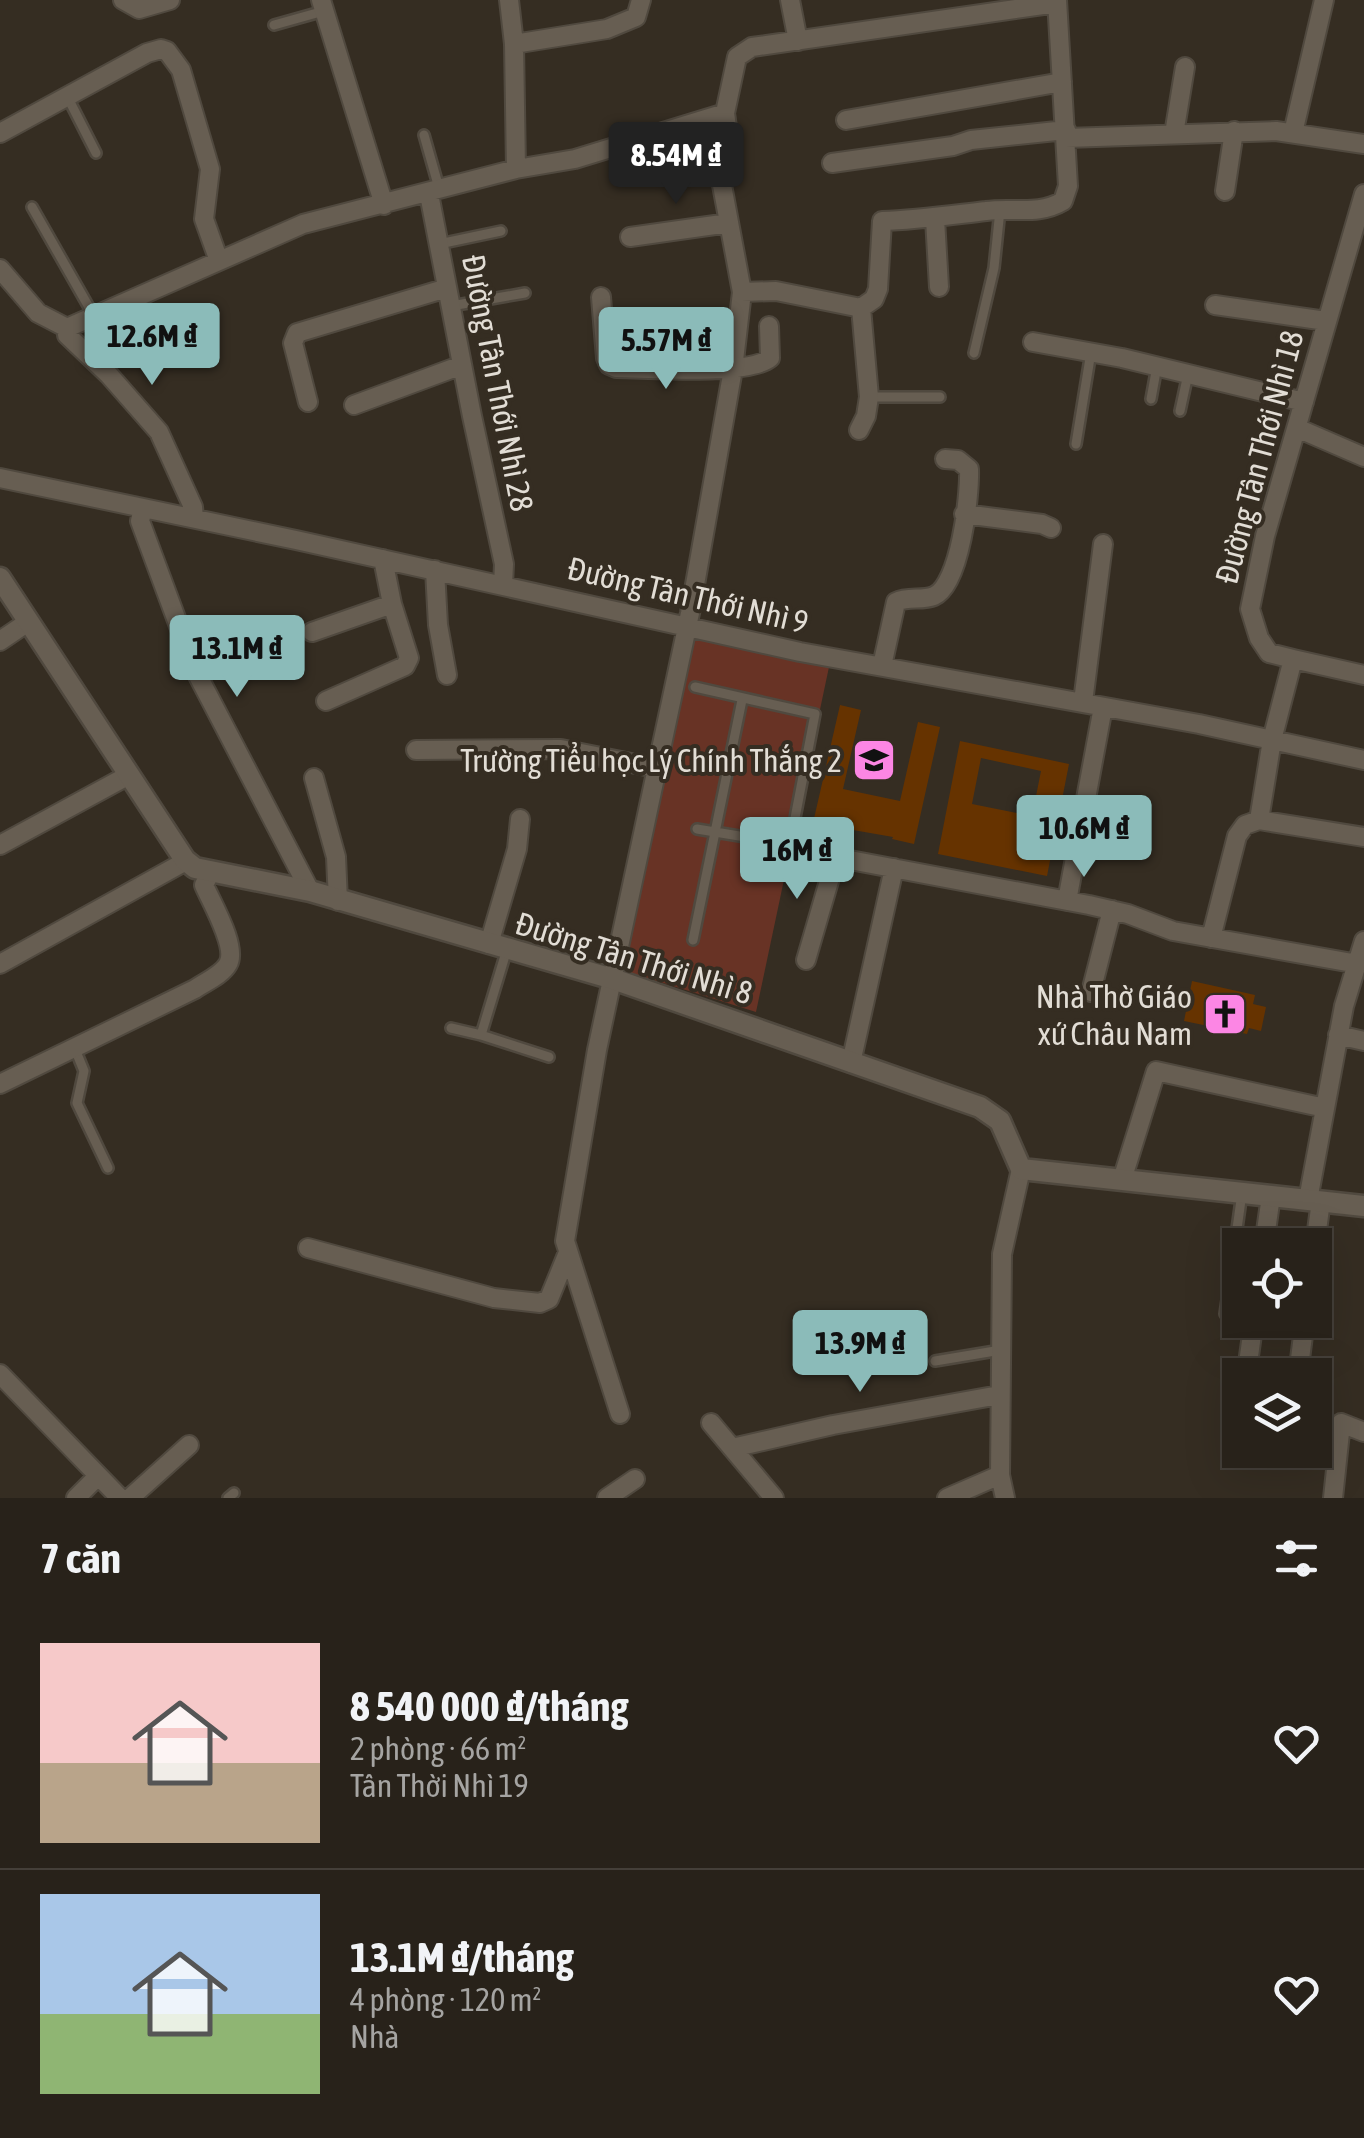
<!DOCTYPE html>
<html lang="vi">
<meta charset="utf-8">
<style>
body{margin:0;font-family:"Asap Condensed",sans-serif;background:#342f27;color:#f1f3f6;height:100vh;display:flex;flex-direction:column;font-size:38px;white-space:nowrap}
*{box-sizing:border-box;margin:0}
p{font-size:32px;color:#a5a4a2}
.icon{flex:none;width:55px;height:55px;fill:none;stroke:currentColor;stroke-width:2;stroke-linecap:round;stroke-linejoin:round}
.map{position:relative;height:1498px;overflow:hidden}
.drawer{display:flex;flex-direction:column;background:#28221a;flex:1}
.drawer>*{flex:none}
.controls{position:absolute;left:1222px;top:1228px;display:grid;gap:20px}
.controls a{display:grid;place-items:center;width:110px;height:110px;border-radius:0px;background:#28221a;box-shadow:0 10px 40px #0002,0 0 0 2px #443f39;font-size:50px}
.price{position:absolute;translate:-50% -85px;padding:0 22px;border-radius:10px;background:#8bbbb9;color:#111;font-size:32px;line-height:65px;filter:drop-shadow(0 2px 5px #0008)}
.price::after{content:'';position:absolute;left:50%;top:60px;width:30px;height:22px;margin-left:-15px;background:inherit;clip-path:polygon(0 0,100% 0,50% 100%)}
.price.current{background:#222;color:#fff}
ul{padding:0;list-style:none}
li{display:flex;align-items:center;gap:30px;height:250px;padding:0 40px}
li+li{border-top:2px solid #443f39}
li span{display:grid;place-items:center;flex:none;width:280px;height:200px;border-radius:0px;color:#555}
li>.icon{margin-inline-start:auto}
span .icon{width:120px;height:120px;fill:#fffc;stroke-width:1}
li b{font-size:42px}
h2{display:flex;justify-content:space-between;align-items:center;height:120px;padding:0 40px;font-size:42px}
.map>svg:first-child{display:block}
</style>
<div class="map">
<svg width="1364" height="1498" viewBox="0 0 1364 1498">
<rect width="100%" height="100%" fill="#352d22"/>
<path fill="#683325" d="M686,632l143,35 -73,345 -134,-42z"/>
<path fill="#630" fill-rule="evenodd" d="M840,705l21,5 -18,79 57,12 18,-79 22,5 -26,117 -22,-5 1,-2 -80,-14z
M960,741l109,23 -22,112 -109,-22zM981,758l60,13 -9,45 -60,-12z
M1192,981l63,14 -2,9 13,3 -5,24 -12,-3 -2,6 -63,-13z"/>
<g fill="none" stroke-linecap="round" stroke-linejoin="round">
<g stroke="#50493f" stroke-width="14">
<path id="service" d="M274,25l50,-14
M68,98l28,55
M424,135l15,53
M32,207l62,109
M439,244l62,-13
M451,306l74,-13
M974,353l20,-85 6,-58
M869,397h71
M1151,399l6,-33
M1180,411l8,-37
M1076,444l15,-92
M695,687l120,27 -25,130
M697,829l96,16
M693,940l49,-240
M507,949l-26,86 68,22
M451,1028l30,7
M75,1049l9,22 -7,32 31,65
M1225,1314l17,-121
M935,1361l66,-11
M228,1498l6,-5"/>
</g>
<g stroke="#50493f" stroke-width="22">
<path id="minor" d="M123,0l16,9 31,-9
M321,0l63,205
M509,0l5,44 2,125
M790,0l8,41
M514,44l93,-15 29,-12 5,-17
M846,120l216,-38
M0,133l147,-80 14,-4 6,2 14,19 29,99 -6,50 15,42
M1293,133l31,-133
M1174,134l11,-67
M1066,138l210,-7 88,13
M832,163l121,-17 18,-6 95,-10
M1225,191l9,-60
M429,194l43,222 32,148 -1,21
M935,219l4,68
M630,237l99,-14
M0,269l38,44 29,15
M742,292l34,-1 85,17 13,-9 4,-10 4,-68c36,-1 69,-6 104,-10 28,-4 52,5 77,-10l5,-15 -11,-186
M601,297l5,61 3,7 7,3c32,0 133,8 154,-10l-1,-32
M1215,305l111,16
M67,328l236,-104 213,-55 59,-10 150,-46
M67,328v7l42,40 50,57 34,75 1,11
M1033,342l89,16 182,44
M308,402l-15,-59 4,-10 150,-45
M354,405l108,-40
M1297,428l67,29
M859,430l7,-14 3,-19 -8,-89
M0,478l296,62 504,112 399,72 165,36
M143,508l-3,13 56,151 114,219
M964,514l78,10 9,4
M435,570l3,55 9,50
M312,632l80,-28
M0,641l28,-19
M1293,659l71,16
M882,666l14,-64c12,-6 26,-1 38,-6 26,-11 36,-100 35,-127l-11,-9 -13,-1
M326,701l79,-35 4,-8 -17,-54 -9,-45
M1083,702l20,-158
M416,750l145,-1 95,19
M314,778l22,79 2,44
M1259,820l13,-80 21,-81 -24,-6 -10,-15 -9,-29 15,-73 99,-342
M1259,820l105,17
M0,845l129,-70
M797,846l37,11 255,48 39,9 45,17 185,33
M1067,901l36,-194
M1211,938l26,-102 8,-11 14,-5
M489,944l28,-95 3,-30
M806,960l30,-103
M0,964l186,-103
M1091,992l21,-82
M1338,1035l26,6
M851,1063l43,-195
M0,1084l195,-95c10,-7 27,-14 33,-25 10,-17 -17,-62 -24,-79l7,-14
M1122,1180l34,-109 169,37
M1308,1200l36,-194 20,-65
M1264,1245l7,-49
M1315,1245l6,-44
M308,1248l186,50 46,5 9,-4 18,-44
M1249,1356l5,-36
M1300,1359l5,-39
M0,1374l120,124
M620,1414l-55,-173 32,-191 93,-437 43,-244 9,-77 -20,-107 9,-29 -6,-43 12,-56 15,-10 305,-44
M711,1423l63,75
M732,1448l101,-23 166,-30
M76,1498l22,-22
M130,1498l59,-53
M607,1498l28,-19
M947,1498l53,-23
M1005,1498l-5,-23 2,-221 19,-85
M1333,1498l8,-75 23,9"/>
</g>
<g stroke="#50493f" stroke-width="25">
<path id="tertiary" d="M0,578l185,282 10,8 115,23 303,88 367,128 20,14 21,48 343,37"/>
</g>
<use href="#service" stroke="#675e52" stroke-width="9"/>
<use href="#minor" stroke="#675e52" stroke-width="18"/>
<use href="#tertiary" stroke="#675e52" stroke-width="20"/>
</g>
<defs>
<g id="school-square" transform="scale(2.25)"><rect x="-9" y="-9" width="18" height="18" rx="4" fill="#fc86e4" stroke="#352d22"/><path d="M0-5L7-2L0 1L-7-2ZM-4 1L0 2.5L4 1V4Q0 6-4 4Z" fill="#111"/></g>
<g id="church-square" transform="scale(2.25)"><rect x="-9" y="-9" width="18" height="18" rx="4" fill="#fc86e4" stroke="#352d22"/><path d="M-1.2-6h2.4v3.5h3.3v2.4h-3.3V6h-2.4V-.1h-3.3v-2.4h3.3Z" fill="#111"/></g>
</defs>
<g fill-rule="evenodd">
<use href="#school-square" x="874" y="760"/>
<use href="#church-square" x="1225" y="1014"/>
</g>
<g text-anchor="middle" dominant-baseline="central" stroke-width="8" stroke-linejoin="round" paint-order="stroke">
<g font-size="32" fill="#e2ddd5" stroke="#352d22">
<text transform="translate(498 383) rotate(79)">Đường Tân Thới Nhì 28</text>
<text transform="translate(1259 457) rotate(-75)">Đường Tân Thới Nhì 18</text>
<text transform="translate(688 595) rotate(13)">Đường Tân Thới Nhì 9</text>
<text transform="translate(634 958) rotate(17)">Đường Tân Thới Nhì 8</text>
</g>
<g font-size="32" fill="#e2ddd5" stroke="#352d22" text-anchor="end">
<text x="842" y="760">Trường Tiểu học Lý Chính Thắng 2</text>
<text x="1192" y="996">Nhà Thờ Giáo<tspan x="1192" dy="37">xứ Châu Nam</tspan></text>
</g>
</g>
</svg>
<div class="controls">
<a><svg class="icon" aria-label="locate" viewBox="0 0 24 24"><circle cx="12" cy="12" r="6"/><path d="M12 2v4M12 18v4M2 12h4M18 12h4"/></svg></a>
<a><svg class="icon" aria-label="layers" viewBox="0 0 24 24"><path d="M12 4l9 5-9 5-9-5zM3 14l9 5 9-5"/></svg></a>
</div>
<b class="price current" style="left:676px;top:207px">8.54M ₫</b>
<b class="price" style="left:152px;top:388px">12.6M ₫</b>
<b class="price" style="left:666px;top:392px">5.57M ₫</b>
<b class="price" style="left:237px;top:700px">13.1M ₫</b>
<b class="price" style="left:1084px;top:880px">10.6M ₫</b>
<b class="price" style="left:797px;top:902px">16M ₫</b>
<b class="price" style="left:860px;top:1395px">13.9M ₫</b>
</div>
<section class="drawer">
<h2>7 căn<svg class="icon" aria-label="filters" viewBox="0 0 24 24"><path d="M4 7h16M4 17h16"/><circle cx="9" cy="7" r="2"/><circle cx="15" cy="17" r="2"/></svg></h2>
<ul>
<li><span style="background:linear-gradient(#f6c9c9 60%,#b9a48a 0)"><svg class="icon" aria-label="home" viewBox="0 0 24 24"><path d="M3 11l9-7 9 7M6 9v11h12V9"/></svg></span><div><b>8 540 000 ₫/tháng</b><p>2 phòng · 66 m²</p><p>Tân Thời Nhì 19</p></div><svg class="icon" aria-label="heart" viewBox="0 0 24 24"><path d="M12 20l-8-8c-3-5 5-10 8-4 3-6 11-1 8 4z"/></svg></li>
<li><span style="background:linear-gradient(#a9c7e8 60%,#8fb573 0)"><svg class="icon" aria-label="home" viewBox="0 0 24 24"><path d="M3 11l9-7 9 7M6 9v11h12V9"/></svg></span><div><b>13.1M ₫/tháng</b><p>4 phòng · 120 m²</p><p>Nhà</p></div><svg class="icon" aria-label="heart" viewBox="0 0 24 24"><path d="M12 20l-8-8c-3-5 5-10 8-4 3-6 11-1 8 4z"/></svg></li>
</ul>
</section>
